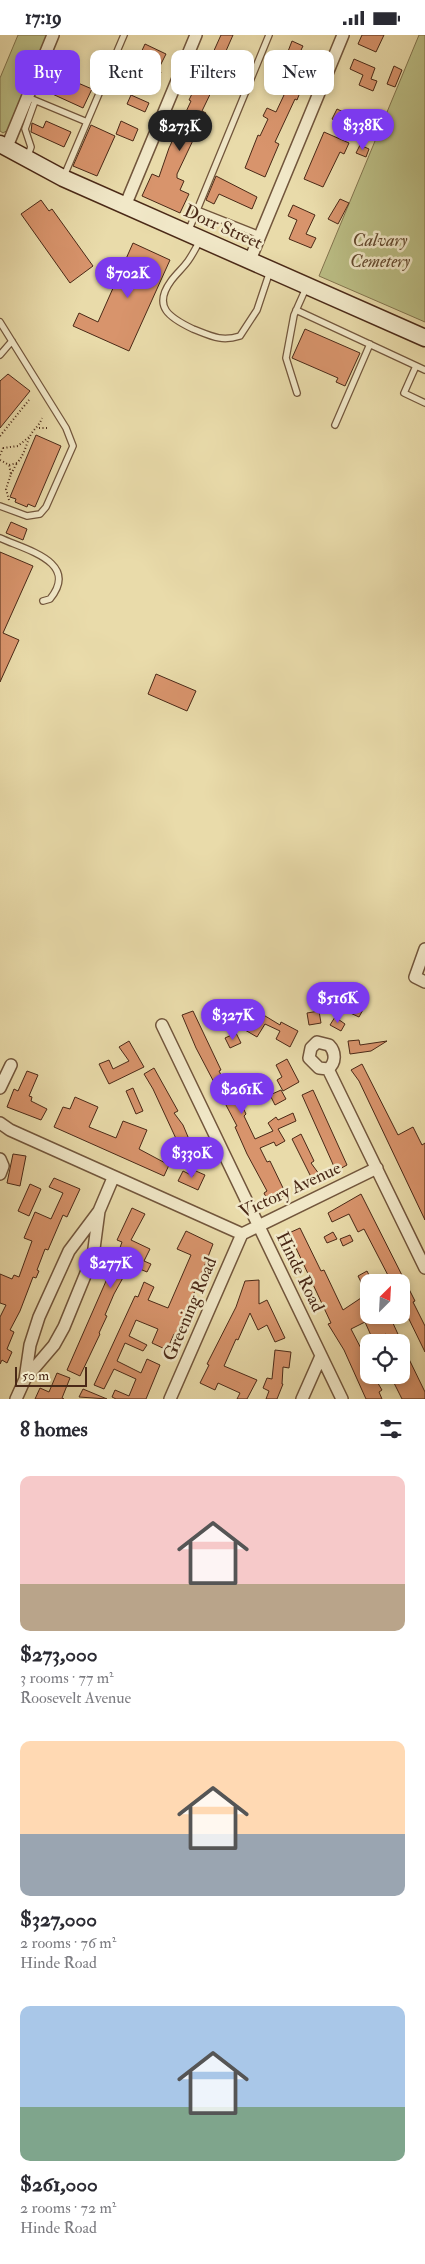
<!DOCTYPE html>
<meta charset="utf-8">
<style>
body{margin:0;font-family:"IM FELL Double Pica",serif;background:#f7f7f7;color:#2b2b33;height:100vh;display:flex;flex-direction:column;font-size:19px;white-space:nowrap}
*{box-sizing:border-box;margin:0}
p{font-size:16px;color:#7c7c81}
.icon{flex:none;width:28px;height:28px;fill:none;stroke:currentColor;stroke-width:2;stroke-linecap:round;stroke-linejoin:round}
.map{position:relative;height:1364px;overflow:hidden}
.details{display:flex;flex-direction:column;background:#fff;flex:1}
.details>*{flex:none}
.top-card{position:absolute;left:15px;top:15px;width:395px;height:45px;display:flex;gap:10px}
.needle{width:32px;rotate:24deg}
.fabs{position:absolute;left:360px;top:1239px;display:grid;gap:10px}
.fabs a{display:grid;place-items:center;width:50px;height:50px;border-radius:10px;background:#fff;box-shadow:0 2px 8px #0003;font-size:25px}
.scale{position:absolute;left:15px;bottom:12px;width:72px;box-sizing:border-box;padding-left:5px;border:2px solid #4a2917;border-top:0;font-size:14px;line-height:18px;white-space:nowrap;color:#4a2917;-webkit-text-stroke:4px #f1e8c8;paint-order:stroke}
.price{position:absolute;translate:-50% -42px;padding:0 11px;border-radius:18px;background:#7c3aed;color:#fff;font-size:16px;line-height:32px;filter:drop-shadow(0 1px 2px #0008)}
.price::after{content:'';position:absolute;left:50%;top:30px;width:15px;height:11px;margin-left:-8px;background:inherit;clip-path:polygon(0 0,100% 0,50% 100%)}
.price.current{background:#222;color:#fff}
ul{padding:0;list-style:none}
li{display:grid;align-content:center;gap:10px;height:265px;padding:0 20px}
li span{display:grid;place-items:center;height:155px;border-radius:10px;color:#555}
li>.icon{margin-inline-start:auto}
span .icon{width:90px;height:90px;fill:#fffc;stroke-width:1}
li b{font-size:21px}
h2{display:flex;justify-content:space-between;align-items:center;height:60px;padding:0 20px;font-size:21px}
.tag{padding:0 18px;border-radius:10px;background:#fff;box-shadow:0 2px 8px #0003;font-size:18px;line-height:45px}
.tag.current{background:#7c3aed;color:#fff}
.status{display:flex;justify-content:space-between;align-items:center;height:35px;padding:0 25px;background:#fff;direction:ltr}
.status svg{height:14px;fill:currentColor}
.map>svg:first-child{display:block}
</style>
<div class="status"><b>17:19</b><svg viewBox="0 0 49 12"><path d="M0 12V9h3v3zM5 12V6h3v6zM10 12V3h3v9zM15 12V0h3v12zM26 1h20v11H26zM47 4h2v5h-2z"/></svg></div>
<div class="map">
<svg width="425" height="1364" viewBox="0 0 425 1364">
<rect width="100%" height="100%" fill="#e9dbaa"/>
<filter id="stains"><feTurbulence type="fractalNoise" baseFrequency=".004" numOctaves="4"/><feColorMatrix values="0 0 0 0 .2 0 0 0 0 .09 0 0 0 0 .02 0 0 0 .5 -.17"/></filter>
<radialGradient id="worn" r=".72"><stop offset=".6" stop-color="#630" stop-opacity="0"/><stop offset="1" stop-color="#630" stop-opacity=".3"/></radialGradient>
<path fill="#bbbe85" stroke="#82744e" d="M18,0h32l-42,95 -5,3 -3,-2v-53z
M419,0h6v287l-106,-46z"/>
<path fill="#d8946c" stroke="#4a2917" d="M221,0h12l-11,25 -10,-5z
M362,0h22l-8,17 -18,-8z
M292,6l11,5 -2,4 14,6 -4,9 -24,-11z
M145,9l21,10 -8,16 3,2 -4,9 -14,-7 6,-12 -10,-5z
M354,24l21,9 -4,11 6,2 -4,10 -14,-6 4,-10 -13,-6z
M64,25l13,6 -6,14 21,9 -9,19 -35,-16z
M394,31l8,4 -7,17 -8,-3z
M201,40l15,7 -14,29 4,2 -29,61v4l7,3 -4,9 9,4 -9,19 -38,-17 10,-22 7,3 10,-29 22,-47 -2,-1z
M281,45l20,10 -4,10 -2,-1 -20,43 4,2 -14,33 -20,-9 13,-33 2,1 8,-17 -5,-3 4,-8 9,4 8,-17 -8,-4z
M131,60l18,8 -4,9 -18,-8z
M337,74l15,7 -5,10 -15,-7z
M46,86l25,11 -7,15 -33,-15 1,-9 11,5z
M121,86l17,8 -5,12 -17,-7z
M91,90l24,11 -18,40 -24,-10z
M324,97l25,11 -5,11 -4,-2 -17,35 -19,-8z
M360,110l9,4 -3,8 -10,-4z
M216,141l41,21 -5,12 -33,-15 -5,10 -8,-4z
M340,164l9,4 -11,21 -10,-5z
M41,165l8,11 3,-2 41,57 -23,17 -49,-69z
M293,170l22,10 -9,19 10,4 -5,10 -22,-9 8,-19 -9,-4z
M133,208l37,17 -41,91 -56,-25 6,-13 19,9z
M305,294l55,24 -15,33 -9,-4 2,-4 -46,-20z
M8,339l22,17 -30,37v-47z
M36,400l25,11 -26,61 -7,-3 -1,3 -12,-5 1,-3 -6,-2z
M11,487l16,7 -4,11 -17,-7z
M0,517l33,14 -30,67 16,7 -19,42z
M156,639l40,17 -9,20 -39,-17z
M354,965l11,6 -6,11 -11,-5z
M224,969l3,8 -12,4 -3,-8z
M193,976l28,59 -2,1 10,20 5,-2 12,25 -2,2 11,23 18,-8 -5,-8 8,-6 2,3 15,-7 3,8 -18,8 7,12 -9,5 -2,-4 -14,6 7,14 3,-1 14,29 -2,2 2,4 -15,8 -5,-11 3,-2 -20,-37 -12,-27 2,-1 -41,-78 -14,-33z
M257,976l23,14 1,-3 17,9 -8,16 -14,-8 4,-8 -15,-7 -8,13 -12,-7z
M319,976l2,12 -12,2 -2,-12z
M335,982l10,7 -4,7 -11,-6z
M236,998l5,10 -11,5 -5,-10z
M359,1005l1,5 27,-4 -16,10 -21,3 -2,-13z
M129,1006l15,26 -35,17 -10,-20 10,-4 4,9 16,-8 -10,-14z
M287,1024l12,23 -16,9 -6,-11 5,-3 -6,-12z
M362,1029l36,71 15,-8 9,18 3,-2v77l-66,-139 -8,-11z
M154,1033l24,43 -4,2 9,12 8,19 -2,1 4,9 -8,4 -32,-69 -9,-15z
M27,1036l11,4 -9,21 3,1 -1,4 16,8 -6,11 -34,-13 7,-18 4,2z
M133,1053l10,23 -7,3 -10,-23z
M281,1055l5,9 -11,6 -5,-10z
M313,1055l34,75 -11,6 -34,-76z
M75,1062l23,10 -9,20 27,11 7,-17 24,9 -8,19 30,16 -5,11 -110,-49 9,-20 7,2z
M301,1099l13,27 -3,2 8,11 -7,5 -20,-40z
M13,1119l13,2 -6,30 -13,-3z
M189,1133l16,7 -7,15 -20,-9 5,-10 10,5z
M54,1143l26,11 -13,28 -4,-2 -15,35 -3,-1 -8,21 2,1 -3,7 -3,-1 -13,34 -10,19 4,2 -7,17 5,3 -5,11 -5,-3 -2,4v-47l6,-12 -6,-2v-29l12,5 2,-4 5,2 13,-36 -8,-3 11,-26 16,7 12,-26 -14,-6z
M30,1149l11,5 -12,27 -11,-5z
M361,1159l54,107 -2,1 12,24v26l-21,-43 -3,2v-28h-9l-28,-54 -6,3 -9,-18 -17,8 -4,-9z
M132,1173l13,6 -14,26 19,9 -6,12 7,3 -4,8 -17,-7 -16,29 -9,21 2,1 -8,17 1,1 -20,42 -13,-6 50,-114 5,-14 -5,-2z
M300,1193l21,43 3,-1 19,40 24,-16 -9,-18 9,-5 5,10 -3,2v32h3l2,6 15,-6 3,6 10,22h-12l-4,-9 -13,6 -8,-18 -14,7 16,31 2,15h4l9,15 -3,2 3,7h-16l-22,-49 -16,-26 3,-1 -42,-90z
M186,1196l27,13 -31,80 -5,11 -3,-1 -7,16 -15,-7 6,-14 -22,-9 -7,16 18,9 -4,6 -18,-8 -8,18 24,12 6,-14 13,6 -14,34h-30l-4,-2 3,-7 14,6 7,-17 -22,-10 -10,20 -10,-4 41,-89 3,1 6,-15 10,5 -6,13 20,8 23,-53 -14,-6z
M333,1197l4,7 -10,4 -3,-6z
M350,1200l3,6 -10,5 -3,-7z
M259,1245v24l8,-4 18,38 -10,4 -8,-17 -9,5 -8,-17 -12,27 -2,-1 -12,27 33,14 -10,19h-10l3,-6 -22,-10 -3,7 -15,-7 9,-18 -2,-1 29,-57 9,-26z
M275,1315l16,2 -2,16 -6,-1 -1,17h1l-6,15h-11l3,-8 -6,-3 4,-10 5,1z
M407,1320l18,37v7h-23l-9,-18 8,-5v-18z
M57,1338l13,5 -8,20 2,1h-29l5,-11 9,4z
M83,1354l24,10 -28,-2z"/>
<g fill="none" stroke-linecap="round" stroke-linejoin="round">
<g stroke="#72563c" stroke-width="8">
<path id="service" d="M27,62l60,25
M27,123l4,-11 -6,-18 10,-28
M64,141l60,-141
M197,175l63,25
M188,197l81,-197
M200,206c-4,6 -7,13 -12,20 -5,7 -12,13 -17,20 -19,26 -1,37 22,48 18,7 28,13 47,7l17,-26 13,-39
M296,275l129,60
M0,287l66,106 7,18 -27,61 -6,7 -13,2 -27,-10
M0,320l12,-14
M416,331l-12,27 21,10
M297,358l-11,-35 8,-43 12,-27
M335,390l35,-81
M0,503c26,12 80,24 50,61l-7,2"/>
</g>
<g stroke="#72563c" stroke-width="14">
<path id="minor" d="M6,114l47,-114
M125,171l71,-171
M250,225l93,-225
M425,914l-10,28 10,5
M162,990l180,374
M317,1007l12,3c7,7 7,18 -1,24l-9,-1 -10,-10 2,-10z
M328,1034l97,199
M0,1053l11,-23
M0,1088l10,7 232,104 135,-66
M0,1124l3,7 -3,8
M25,1344l5,-34 9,-28 30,-66 30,-40 14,-33
M16,1364l9,-20 29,-34 10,-18 29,-71 6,-45
M170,1364l72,-165
M302,1364l19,-43"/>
</g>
<g stroke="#4a2917" stroke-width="19">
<path id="secondary" d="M0,109l63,34 362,160"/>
</g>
<path stroke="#4a2917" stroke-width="2" stroke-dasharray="1 2.5" stroke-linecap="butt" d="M39,393h9
M0,401l29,-36
M3,413l15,-2 11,-9
M0,420l3,-7
M0,425l9,5 8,-2c8,-9 9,-19 14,-29 4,-6 8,-8 11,-16
M11,439l6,-11
M9,465l-3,-11 5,-15 -2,-9"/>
<use href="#service" stroke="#f1e8c8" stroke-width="5.5"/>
<use href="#minor" stroke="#f1e8c8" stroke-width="11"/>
<use href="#secondary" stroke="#f1e8c8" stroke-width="16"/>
</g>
<g text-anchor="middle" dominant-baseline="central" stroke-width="5" stroke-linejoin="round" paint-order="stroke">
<g font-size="18" fill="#4a2917" stroke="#f1e8c8">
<text transform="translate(223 192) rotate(24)">Dorr Street</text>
<text transform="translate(290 1155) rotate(-25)">Victory Avenue</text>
<text transform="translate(300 1237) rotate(64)">Hinde Road</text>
<text transform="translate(190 1274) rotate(-67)">Greening Road</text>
</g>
<g font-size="18" font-style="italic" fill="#61472d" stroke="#f1e8c8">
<text x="380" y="205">Calvary<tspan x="380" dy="21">Cemetery</tspan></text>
</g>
</g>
<rect width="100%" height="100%" filter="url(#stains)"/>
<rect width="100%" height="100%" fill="url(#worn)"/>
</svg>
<div class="fabs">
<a><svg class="needle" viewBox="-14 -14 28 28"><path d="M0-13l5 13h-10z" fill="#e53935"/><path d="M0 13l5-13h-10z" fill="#7c7c81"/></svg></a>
<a><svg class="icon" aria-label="locate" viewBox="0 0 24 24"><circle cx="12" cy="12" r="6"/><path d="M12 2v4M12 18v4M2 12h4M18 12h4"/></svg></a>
</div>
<div class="scale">50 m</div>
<b class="price" style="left:363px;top:116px">$338K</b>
<b class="price current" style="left:180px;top:117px">$273K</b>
<b class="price" style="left:128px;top:264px">$702K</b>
<b class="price" style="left:338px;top:989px">$516K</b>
<b class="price" style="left:233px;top:1006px">$327K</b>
<b class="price" style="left:242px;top:1080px">$261K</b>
<b class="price" style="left:192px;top:1144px">$330K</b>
<b class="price" style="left:111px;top:1254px">$277K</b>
<div class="top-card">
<a class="tag current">Buy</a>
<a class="tag">Rent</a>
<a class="tag">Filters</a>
<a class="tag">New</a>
</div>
</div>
<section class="details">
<h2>8 homes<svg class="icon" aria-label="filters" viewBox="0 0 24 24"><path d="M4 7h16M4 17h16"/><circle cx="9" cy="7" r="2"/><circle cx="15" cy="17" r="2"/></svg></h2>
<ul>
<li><span style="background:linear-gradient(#f6c9c9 70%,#b9a48a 0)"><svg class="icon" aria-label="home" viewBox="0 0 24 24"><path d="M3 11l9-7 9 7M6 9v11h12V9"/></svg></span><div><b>$273,000</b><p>3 rooms · 77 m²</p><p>Roosevelt Avenue</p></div></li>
<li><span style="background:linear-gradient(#ffd9b3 60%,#9aa5b1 0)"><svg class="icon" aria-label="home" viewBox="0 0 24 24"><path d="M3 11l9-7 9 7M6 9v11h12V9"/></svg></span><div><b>$327,000</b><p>2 rooms · 76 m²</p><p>Hinde Road</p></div></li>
<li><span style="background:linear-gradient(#a9c7e8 65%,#7fa58c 0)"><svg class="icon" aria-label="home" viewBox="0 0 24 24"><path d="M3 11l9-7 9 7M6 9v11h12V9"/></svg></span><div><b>$261,000</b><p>2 rooms · 72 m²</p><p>Hinde Road</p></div></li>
</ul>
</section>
